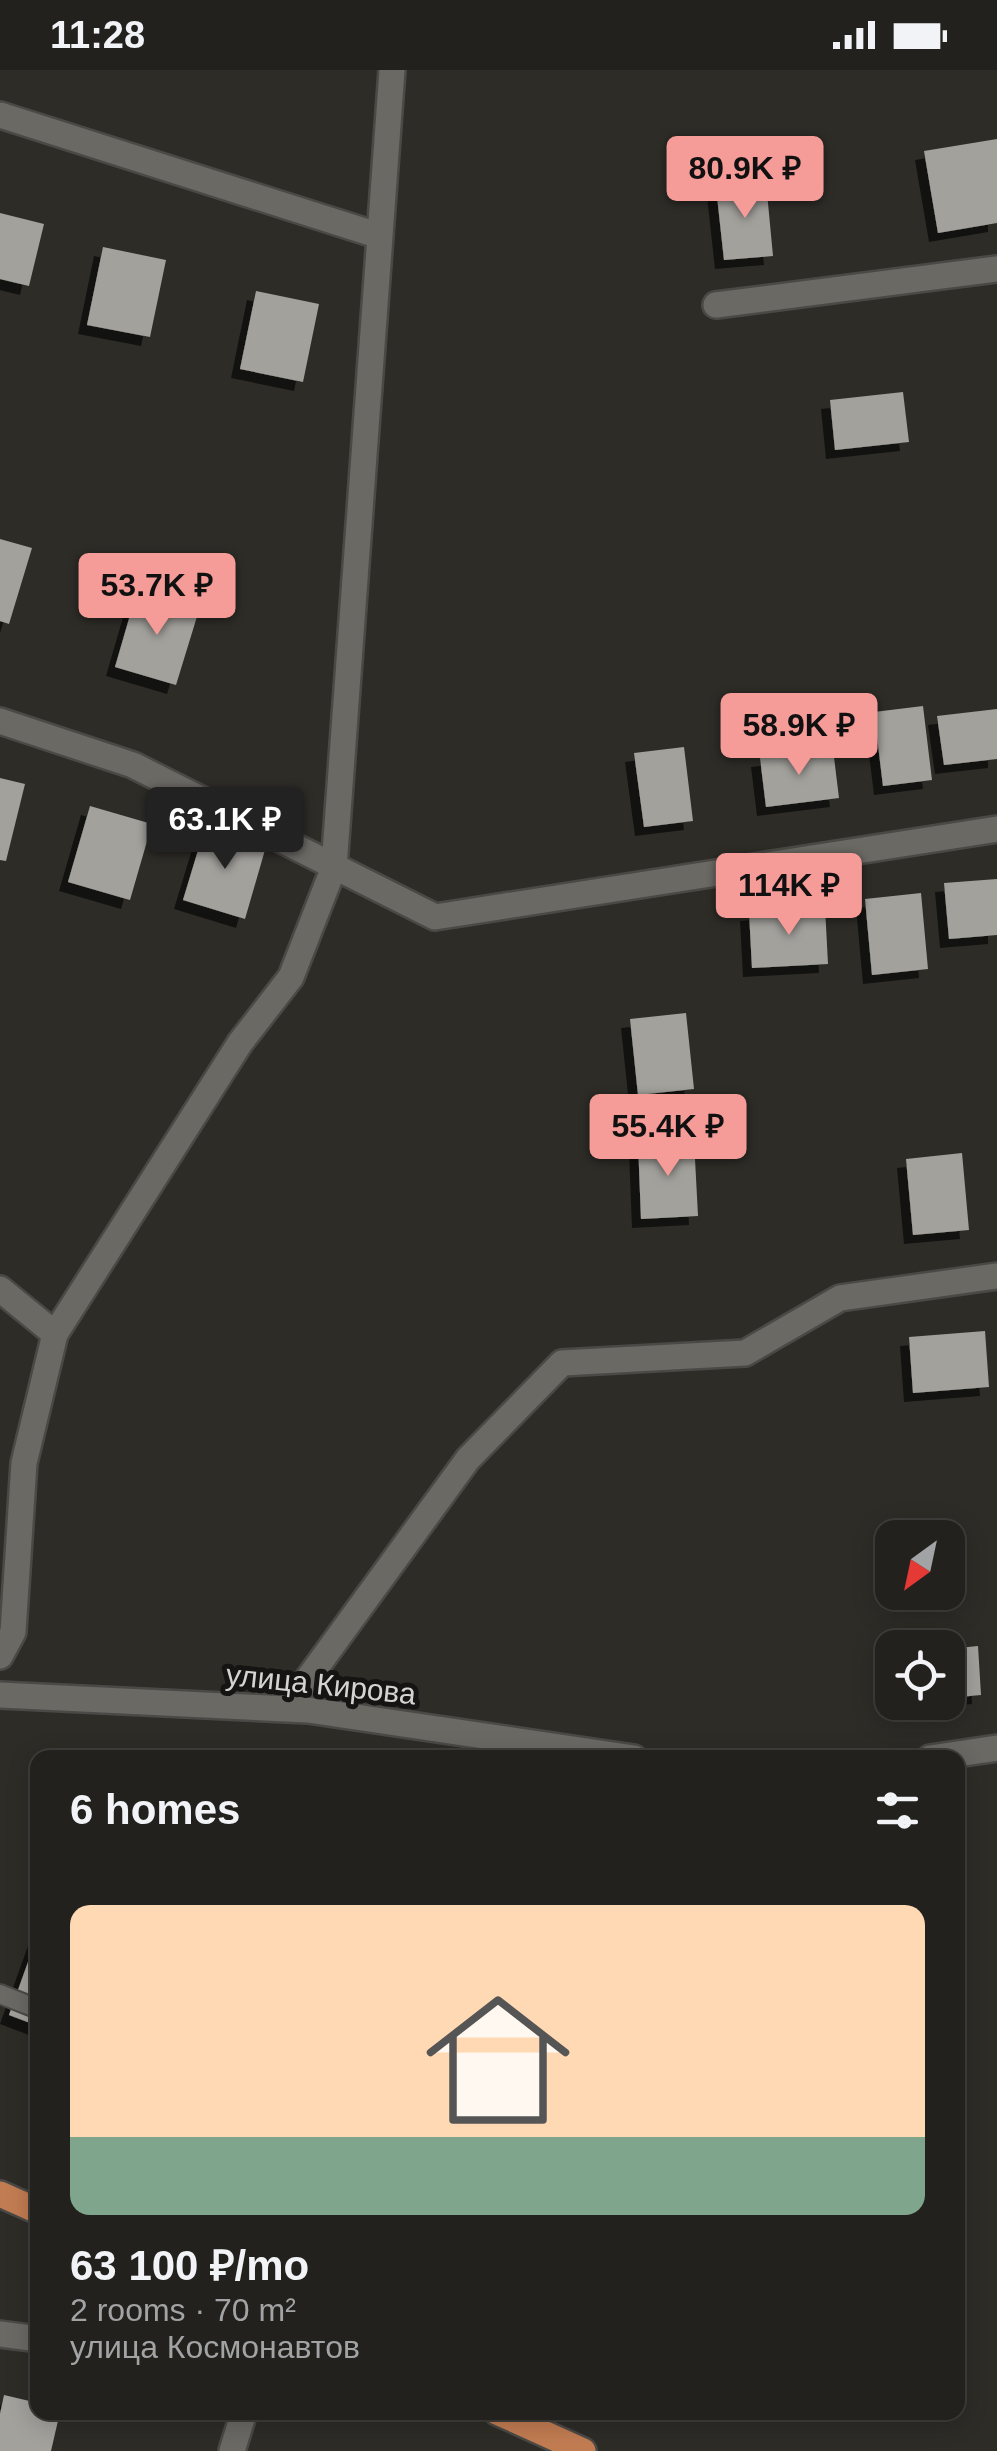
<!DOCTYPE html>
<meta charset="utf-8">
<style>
body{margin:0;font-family:Arial,sans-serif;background:#2a2926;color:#f1f3f6;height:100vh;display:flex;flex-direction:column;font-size:38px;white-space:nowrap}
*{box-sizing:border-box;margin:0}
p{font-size:32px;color:#a2a3a4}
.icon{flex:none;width:55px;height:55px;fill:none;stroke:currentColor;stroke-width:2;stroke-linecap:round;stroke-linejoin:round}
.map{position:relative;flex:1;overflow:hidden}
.side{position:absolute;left:30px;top:1680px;width:935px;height:670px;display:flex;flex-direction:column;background:#22211d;border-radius:20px;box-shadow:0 5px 25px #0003,0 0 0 2px #3f3e3b}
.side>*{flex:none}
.needle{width:65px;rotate:213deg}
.fabs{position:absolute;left:875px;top:1450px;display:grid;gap:20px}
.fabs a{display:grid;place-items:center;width:90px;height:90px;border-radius:20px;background:#22211d;box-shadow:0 5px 25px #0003,0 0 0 2px #3f3e3b;font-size:50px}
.price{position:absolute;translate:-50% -85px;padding:0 22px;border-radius:10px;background:#f59b98;color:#111;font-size:32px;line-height:65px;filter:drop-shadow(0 2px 5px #0008)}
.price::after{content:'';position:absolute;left:50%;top:60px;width:30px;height:22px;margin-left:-15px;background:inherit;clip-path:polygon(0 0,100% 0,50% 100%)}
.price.current{background:#222;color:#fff}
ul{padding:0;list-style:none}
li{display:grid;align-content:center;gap:20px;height:530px;padding:0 40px}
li+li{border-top:2px solid #3f3e3b}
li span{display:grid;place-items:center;height:310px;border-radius:20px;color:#555}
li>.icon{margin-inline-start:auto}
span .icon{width:180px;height:180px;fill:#fffc;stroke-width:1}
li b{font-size:42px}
h2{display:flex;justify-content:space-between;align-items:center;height:120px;padding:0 40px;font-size:42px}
.status{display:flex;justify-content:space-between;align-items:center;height:70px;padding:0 50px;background:#22211d;direction:ltr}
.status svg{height:28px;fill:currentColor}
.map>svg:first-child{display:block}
</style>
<div class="status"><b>11:28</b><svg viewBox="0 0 49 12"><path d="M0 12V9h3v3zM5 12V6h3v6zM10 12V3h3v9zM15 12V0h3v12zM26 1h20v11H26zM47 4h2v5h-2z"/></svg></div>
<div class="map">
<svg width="997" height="2381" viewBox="0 0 997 2381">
<defs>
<filter id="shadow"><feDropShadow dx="-9" dy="9" stdDeviation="0" flood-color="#0009"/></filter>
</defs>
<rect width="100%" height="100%" fill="#2d2c27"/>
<path fill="#a3a19c" filter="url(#shadow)" d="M997,69v84l-59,10 -14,-82z
M766,112l7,74 -49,4 -8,-73z
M0,143l44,11 -15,62 -29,-7z
M103,177l63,13 -16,77 -63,-12z
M256,221l63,13 -16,78 -63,-13z
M903,322l6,50 -74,8 -5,-50z
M0,469l32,9 -23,76 -9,-3z
M137,521l62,19 -23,75 -61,-18z
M923,636l9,74 -49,6 -9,-74z
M997,639v50l-53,6 -7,-49z
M684,677l9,74 -49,6 -10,-74z
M833,679l6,49 -73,9 -6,-49z
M0,708l25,6 -19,77 -6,-1z
M90,736l62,18 -22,76 -62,-18z
M206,754l61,19 -22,76 -62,-19z
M997,809v56l-48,4 -5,-56z
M921,823l7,76 -56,6 -7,-76z
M825,837l3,57 -76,4 -3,-56z
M686,943l8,76 -56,6 -8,-76z
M694,1070l4,76 -57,3 -3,-77z
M962,1083l7,77 -56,5 -7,-76z
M985,1261l4,56 -76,6 -4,-56z
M978,1576l3,49 -33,3v-49z
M37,1867h1v89l-29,-11z
M4,2325l34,8v9h22l-9,39h-51v-37z"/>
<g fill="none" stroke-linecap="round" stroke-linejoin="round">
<g stroke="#4b4946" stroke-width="22">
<path id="service" d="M0,1924l38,15"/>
</g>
<g stroke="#4b4946" stroke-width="30">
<path id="minor" d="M0,45l380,121 -46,631 -43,110 -51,66 -185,291
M380,166l12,-166
M716,235l281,-36
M0,651l133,44 302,152 562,-88
M0,1219l55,45 -31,129 -11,169 -13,24
M0,1625l308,15 326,48
M286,1639l182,-250 94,-96 183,-10 95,-55 157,-22
M930,1688l67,-10
M0,2264l38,5
M232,2381l12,-39"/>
</g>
<g stroke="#4b4946" stroke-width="30">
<path id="primary" d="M0,2124l38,17
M497,2342l86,39"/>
</g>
<use href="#service" stroke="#6b6964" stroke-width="18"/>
<use href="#minor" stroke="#6b6964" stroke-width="25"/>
<use href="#primary" stroke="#c27c52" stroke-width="25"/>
</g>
<g text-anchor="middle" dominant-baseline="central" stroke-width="10" stroke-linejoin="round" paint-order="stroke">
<g font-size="30" fill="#d4d3d0" stroke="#151412">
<text transform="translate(321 1614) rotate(6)">улица Кирова</text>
</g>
</g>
</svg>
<div class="fabs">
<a><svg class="needle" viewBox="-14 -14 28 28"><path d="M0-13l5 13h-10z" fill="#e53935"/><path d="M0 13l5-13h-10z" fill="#a2a3a4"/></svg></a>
<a><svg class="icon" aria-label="locate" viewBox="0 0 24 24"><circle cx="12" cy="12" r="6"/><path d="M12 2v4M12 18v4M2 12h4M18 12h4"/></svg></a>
</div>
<b class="price" style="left:745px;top:151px">80.9K ₽</b>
<b class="price" style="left:157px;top:568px">53.7K ₽</b>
<b class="price" style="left:799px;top:708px">58.9K ₽</b>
<b class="price current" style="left:225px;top:802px">63.1K ₽</b>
<b class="price" style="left:789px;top:868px">114K ₽</b>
<b class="price" style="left:668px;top:1109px">55.4K ₽</b>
<section class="side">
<h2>6 homes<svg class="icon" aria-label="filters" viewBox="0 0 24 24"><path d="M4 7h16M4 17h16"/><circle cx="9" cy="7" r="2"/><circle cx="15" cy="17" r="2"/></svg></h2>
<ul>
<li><span style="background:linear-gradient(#ffd9b3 75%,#7fa58c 0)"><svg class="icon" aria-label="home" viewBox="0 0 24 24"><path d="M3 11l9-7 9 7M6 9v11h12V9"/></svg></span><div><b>63 100 ₽/mo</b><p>2 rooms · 70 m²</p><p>улица Космонавтов</p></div></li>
</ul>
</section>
</div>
